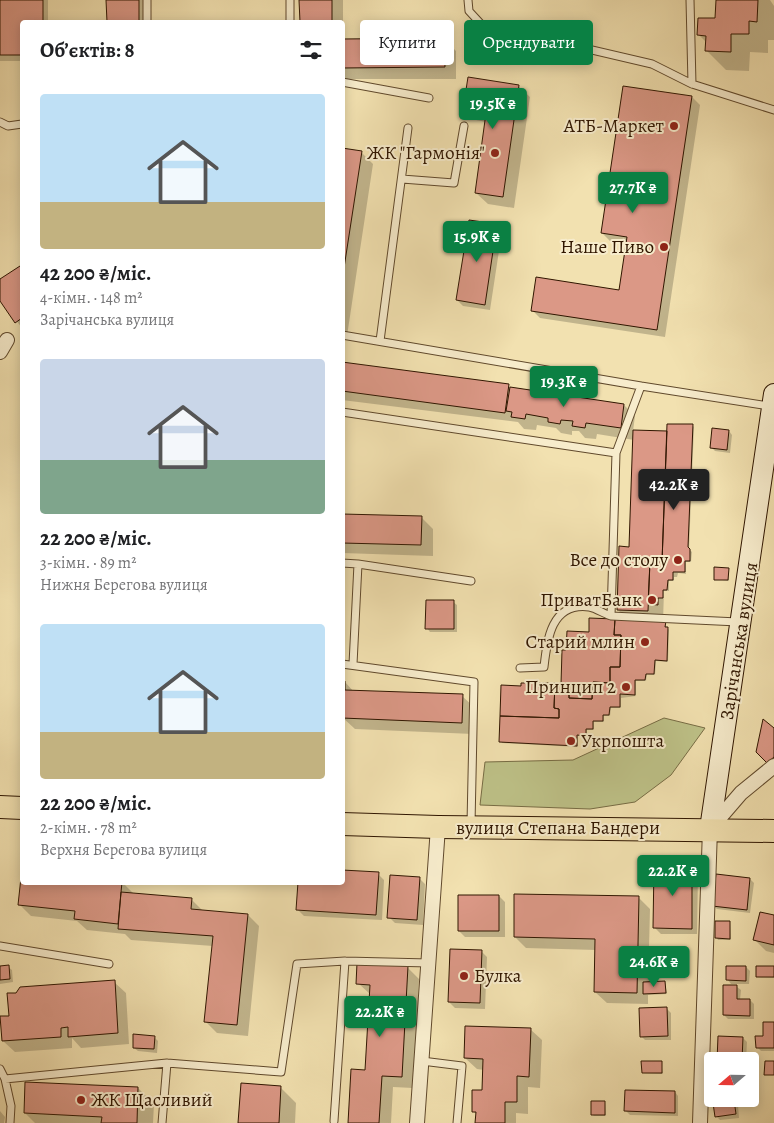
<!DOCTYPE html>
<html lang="uk">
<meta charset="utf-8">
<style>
body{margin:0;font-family:Alegreya,serif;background:#f2f2f2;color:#202124;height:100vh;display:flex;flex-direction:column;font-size:19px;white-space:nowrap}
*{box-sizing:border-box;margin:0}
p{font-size:16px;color:#757577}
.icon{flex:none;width:28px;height:28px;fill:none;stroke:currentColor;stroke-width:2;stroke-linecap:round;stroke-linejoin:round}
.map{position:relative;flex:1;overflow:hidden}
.details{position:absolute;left:20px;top:20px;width:325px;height:865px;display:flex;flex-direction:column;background:#fff;border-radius:5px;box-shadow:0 2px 12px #0003}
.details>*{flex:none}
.hud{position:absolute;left:360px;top:20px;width:339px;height:45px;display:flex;gap:10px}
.needle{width:32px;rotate:250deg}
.controls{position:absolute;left:704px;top:1052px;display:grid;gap:10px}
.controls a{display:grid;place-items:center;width:55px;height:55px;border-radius:5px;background:#fff;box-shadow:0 2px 12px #0003;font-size:25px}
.price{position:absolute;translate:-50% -42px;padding:0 11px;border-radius:5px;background:#0b8043;color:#fff;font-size:16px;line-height:32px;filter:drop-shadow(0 1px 2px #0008)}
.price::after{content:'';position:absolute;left:50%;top:30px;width:15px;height:11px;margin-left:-8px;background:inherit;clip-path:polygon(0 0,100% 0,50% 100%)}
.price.active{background:#222;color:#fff}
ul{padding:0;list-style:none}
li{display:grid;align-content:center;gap:10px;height:265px;padding:0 20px}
li span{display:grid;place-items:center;height:155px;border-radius:5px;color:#555}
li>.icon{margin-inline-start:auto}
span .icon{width:90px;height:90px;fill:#fffc;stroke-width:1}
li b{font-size:21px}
h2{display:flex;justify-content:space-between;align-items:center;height:60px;padding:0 20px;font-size:21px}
.pill{padding:0 18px;border-radius:5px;background:#fff;box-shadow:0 2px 12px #0003;font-size:18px;line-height:45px}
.pill.active{background:#0b8043;color:#fff}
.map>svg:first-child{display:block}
</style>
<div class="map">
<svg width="774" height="1123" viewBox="0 0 774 1123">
<rect width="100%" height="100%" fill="#f2e1b0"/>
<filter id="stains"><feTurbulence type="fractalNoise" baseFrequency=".004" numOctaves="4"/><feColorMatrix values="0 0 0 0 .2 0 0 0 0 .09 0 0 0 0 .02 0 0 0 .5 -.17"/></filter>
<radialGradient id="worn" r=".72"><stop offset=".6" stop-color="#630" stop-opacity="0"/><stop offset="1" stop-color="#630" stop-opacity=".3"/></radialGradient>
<path fill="#bec288" stroke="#776c44" d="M664,718l41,10 -34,47 -36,27 -45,7 -110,-4 5,-43 88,-2z"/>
<path fill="#0003" d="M0,0h48v22h-26v39h-22z
M108,0h37v22h-37z
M301,0h42v40l101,-1 12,12v28h-111l-3,-3v-54h-41z
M717,0h53l4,6v34h-6v13l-18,-1 -1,19 -23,-1 -19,-19v-8l-8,-8 18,-15z
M518,86l12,11 -16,111 -26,-4 -12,-11 10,-71 -10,-2 -11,-11z
M692,97l8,8 -35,232 -125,-19 -8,-8 88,-19 7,-47 -17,-3 -8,-8z
M342,150l19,2 12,12 -26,172 -5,-1z
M497,225l5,6 -12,79 -27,-4 -6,-6z
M19,267l3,3v58l-22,-29v-19z
M342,364l167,22 2,2 113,17 11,11 -2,15 35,2 25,-7 1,1 -5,122 3,3 -1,10h-5v12l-8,-1 -1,4h-3v4h-5v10h-5l-1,31 6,8 -1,32 -12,-1 -1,14 -8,-1 -1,7h-10v15l-15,2v10h-10l-1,8h-6v6h-10v8h-7v7l-9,-1v11l-76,-4v-57l60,-1 6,-34 22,-18 39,-12 -11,-11 12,-62 4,-108 -37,-6 -1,5 -11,-1 -6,-7h-7v4l-11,-2 -5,-5 -19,-3 -1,5 -12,-1 -6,-7 -176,-22z
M729,431l3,4 -2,18 -15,-2 -4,-4z
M342,515l80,3 11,11v27l-91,-3z
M728,569l1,12 -14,-2z
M453,602l4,3v27h-27l-3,-4z
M345,682l9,10 108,4 12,11 -1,27 -118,-5 -13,-12z
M692,868l6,6 -1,60h-36l-6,-6z
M378,874l6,6 -2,40 -78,-4 -6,-6 44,-28z
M22,875v7h100l12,12 57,5 12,12 45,4 11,11 -11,110 -31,-3 -12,-12 8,-75 -82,-6 -6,-6 -38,-4 -10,-9 -46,-5 -11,-11z
M717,875l33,4 4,4 -4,30 -33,-4 -4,-3z
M419,878l6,6 -2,41 -28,-2 -6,-6z
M499,896l6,6v35h-40l-6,-6z
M638,897l12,12 -1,39h17l4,4v8h9l4,4 -1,8h-30l-3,-3v14l16,-1 2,12 -19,1v9l-41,-1 -12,-11 1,-42 -70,-2 -11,-11z
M774,917v36l-8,-2 -12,-12z
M730,922l1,18h-13l-1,-2z
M481,951l6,6 -2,52 -30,-1 -6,-6z
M8,967l4,3 1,12 -13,2v-16z
M407,967l12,12 -6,109 -20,-1 -2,36h-42l18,-52 4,-76 -13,-12z
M746,967l4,4 -1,13h-18l-3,-4z
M774,968v10l-16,-1z
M114,982l12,11 3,51 -48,4 -9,-10v10l-57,4 -12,-11 7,-24z
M737,987l4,3 -1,10h10l4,4v15h-26l-4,-4z
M667,1009l4,4v27h-26l-4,-4z
M774,1024v27h-13l-4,-4z
M530,1029l12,11 -2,48 -12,-1v27l-12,-1v10h-40l1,-8 -4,-4 11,-19v-22l-7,-1 -12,-11z
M154,1037l4,4 -1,12 -19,-2 -4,-3z
M719,1037l24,1 4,4 -1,19h-28z
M661,1062l2,12 -20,-1z
M280,1087l16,16 -1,20h-55z
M138,1088l16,16 -1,19h-118l-10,-10z
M675,1092l3,4v20l-48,-1 -4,-4z
M605,1102l1,14h-12l-2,-2z
M734,1102l4,3 1,13 -19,2 -4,-4z
M0,1111l5,6 -1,6h-4z"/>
<path fill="#db9886" stroke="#301600" d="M0,0h43v22h-21v33h-22z
M106,0h33v22h-32z
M299,0h33v22h-32z
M716,0h42l-1,22 -8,-1v13h-18v18l-26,-1 1,-15 -9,-1 1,-17h17z
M444,38l1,29 -103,1v-29z
M468,77l51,8 -16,112 -28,-4 11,-80 -23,-4z
M623,86l69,10 -35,234 -126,-19 5,-34 83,13 8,-53 -26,-4z
M342,148l20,3 -20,130z
M469,220l28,4 -12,81 -29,-5z
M20,266l2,4v48l-7,5 -15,-22v-22z
M342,362l167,22 -4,29 -163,-22z
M510,387l114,17 -3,24 -35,-5 -1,5 -13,-2 1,-5 -12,-1 -1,4 -12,-2v-4l-22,-4 -1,5 -14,-2 1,-5 -6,-1z
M667,424h26l-5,123 2,2v12h-5v11h-12v8h-5l-1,10h-4v8h-5v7l-10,-1 2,-43 12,1z
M712,428l17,2 -2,20 -17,-2z
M633,430l34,1 -5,131 -12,-1 -2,50 -31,-1 2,-64 10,1z
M342,514l80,2 -1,29 -79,-2z
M714,567l15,1 -1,12h-14z
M426,600h28v29h-29z
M589,618l26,1 -1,16h7l-1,32h-10v16l-17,-1 -1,17 -23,-1v-14h-8l1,-34h4l1,-19 22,1z
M615,619l51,2 -1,6h3l-1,34 -12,-1 -1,14h-8l-1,6h-10v15l-15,-1v13h-10l-1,8h-6v6h-10v8h-7v7l-9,-1v11l-78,-4 1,-26 59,2v-9l-5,-1 1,-25 14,1v14l23,1 1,-17 17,1v-16h10l1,-32h-7z
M342,681h3v9l118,4 -1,29 -120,-5z
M521,683h34l-1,25 5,1v9l-59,-2 1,-31 20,1z
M763,719l11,9v29l-7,6 -11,-11z
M654,866h38v63l-39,-1z
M22,868v14h100l-4,42 -44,-5 1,-8 -57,-6z
M342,870l37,2 -3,43 -80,-5 2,-28h44z
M716,874l34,4 -3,32 -35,-4z
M390,875l30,2 -3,43 -30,-2z
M121,892l71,6 -1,11 57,5 -11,111 -33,-3 9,-86 -95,-7z
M514,894l125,2 -2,97 -43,-1 1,-53 -81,-2z
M458,895h41v36h-41z
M760,912l14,3v30l-21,-5z
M715,921h15v18l-15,-1z
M647,947h20v12h12v10l-32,-1z
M450,949l32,1 -2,53 -32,-1z
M357,963l51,3 -6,111 -20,-1 -3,47h-31l3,-54 14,1 5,-85 -14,-1z
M9,965l1,14 -10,1v-14z
M726,966h20v15l-20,-1z
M756,966h18v11h-18z
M115,980l3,53 -50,4v-10l-7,1v9l-59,4 -2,-25h9l-2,-23h9l4,-6z
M665,981l1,12 -23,1v-12z
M723,985h14v14h13v17l-27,-1z
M667,1007l1,29 -28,1 -1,-29z
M763,1022h11v26h-18l-1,-12h8z
M465,1026l66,2 -2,49 -12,-1v26h-12v21h-30l1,-11h-4v-22h10l1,-31 -19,-1z
M133,1034l22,2 -1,13 -21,-1z
M718,1036l25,1 -1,24h-25z
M641,1061h21v12h-20z
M765,1061h9v14h-10z
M25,1082l113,5 -1,36h-36l1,-6 -78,-4z
M241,1083l40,3 -2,37h-41z
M625,1090l50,1v22l-51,-2z
M734,1100l2,14 -21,3 -2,-14z
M591,1101h14v14h-14z"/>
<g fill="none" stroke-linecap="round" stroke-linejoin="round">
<g stroke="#60492c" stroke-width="9">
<path id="lane" d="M147,0v22
M290,0v22
M468,0l1,11 12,13 171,40 40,20
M690,0l2,84 82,26
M342,82l87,16
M0,122l8,4 14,-2
M402,179l52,4 10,-57
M342,335l299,51
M380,341l28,-213
M342,412l274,41
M342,563l16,1 -5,100
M358,564l113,17
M738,622l-127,-6 5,-163 25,-67 128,20
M342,664l132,18 -3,142
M520,668l24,-1c3,-27 7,-65 45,-60 7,1 15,7 22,9
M0,946l109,18
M422,1061l40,5 -5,57
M0,1069l5,10 162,-16 114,9 16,-108 48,-3 84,2
M5,1079l6,27 -1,17
M334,1121l11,-160
M162,1123l5,-60"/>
</g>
<g stroke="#60492c" stroke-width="16">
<path id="street" d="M0,352l7,-12
M417,1123l21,-296
M700,1123l10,-294 31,-36 33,-27"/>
</g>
<g stroke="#301600" stroke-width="22">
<path id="secondary" d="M710,829l64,-435"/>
</g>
<g stroke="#301600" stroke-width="24">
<path id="primary" d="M0,807l22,1
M342,824l96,3 336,4"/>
</g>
<use href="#lane" stroke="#f7eccc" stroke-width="7"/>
<use href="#street" stroke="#f7eccc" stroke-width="14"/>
<use href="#secondary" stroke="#f7eccc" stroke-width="20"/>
<use href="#primary" stroke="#f2e1b0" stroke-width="22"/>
</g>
<g fill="#8f2418" stroke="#f7eccc" stroke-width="2">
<circle cx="674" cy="126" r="5"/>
<circle cx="495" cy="153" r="5"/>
<circle cx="664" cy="247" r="5"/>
<circle cx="678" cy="560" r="5"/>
<circle cx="652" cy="600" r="5"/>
<circle cx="645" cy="642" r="5"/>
<circle cx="626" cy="687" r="5"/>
<circle cx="571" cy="741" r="5"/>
<circle cx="464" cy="976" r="5"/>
<circle cx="81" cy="1100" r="5"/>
</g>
<g text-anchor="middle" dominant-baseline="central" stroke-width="4" stroke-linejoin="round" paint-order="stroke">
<g font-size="19" fill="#301600" stroke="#f7eccc" text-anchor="end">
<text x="664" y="126">АТБ-Маркет</text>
<text x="485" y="153">ЖК "Гармонія"</text>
<text x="654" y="247">Наше Пиво</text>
<text x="668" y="560">Все до столу</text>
<text x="642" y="600">ПриватБанк</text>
<text x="635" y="642">Старий млин</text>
<text x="616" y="687">Принцип 2</text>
<text x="581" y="741" text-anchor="start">Укрпошта</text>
<text x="474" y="976" text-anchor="start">Булка</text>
<text x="91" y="1100" text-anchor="start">ЖК Щасливий</text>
</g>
<g font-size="19" fill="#301600" stroke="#f7eccc">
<text transform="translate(739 641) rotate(-81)">Зарічанська вулиця</text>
<text x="558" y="828">вулиця Степана Бандери</text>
</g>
</g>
<rect width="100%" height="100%" filter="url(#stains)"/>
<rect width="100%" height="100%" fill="url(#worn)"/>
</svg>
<div class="controls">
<a><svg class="needle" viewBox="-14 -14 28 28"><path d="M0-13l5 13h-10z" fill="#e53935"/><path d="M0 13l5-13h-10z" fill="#757577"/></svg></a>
</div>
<b class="price" style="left:493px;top:130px">19.5K ₴</b>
<b class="price" style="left:633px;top:214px">27.7K ₴</b>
<b class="price" style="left:477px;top:263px">15.9K ₴</b>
<b class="price" style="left:564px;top:408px">19.3K ₴</b>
<b class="price active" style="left:674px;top:511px">42.2K ₴</b>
<b class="price" style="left:673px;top:897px">22.2K ₴</b>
<b class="price" style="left:654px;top:988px">24.6K ₴</b>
<b class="price" style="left:380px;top:1038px">22.2K ₴</b>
<div class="hud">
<a class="pill">Купити</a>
<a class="pill active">Орендувати</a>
</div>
<section class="details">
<h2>Об’єктів: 8<svg class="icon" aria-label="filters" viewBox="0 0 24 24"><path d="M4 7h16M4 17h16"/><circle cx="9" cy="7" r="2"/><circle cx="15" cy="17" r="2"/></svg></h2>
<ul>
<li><span style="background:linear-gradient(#bfe0f5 70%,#c2b280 0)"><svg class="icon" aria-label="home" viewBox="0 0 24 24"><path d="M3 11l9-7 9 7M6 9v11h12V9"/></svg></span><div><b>42 200 ₴/міс.</b><p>4-кімн. · 148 m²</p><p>Зарічанська вулиця</p></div></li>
<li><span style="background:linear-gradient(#c9d6e8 65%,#7fa58c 0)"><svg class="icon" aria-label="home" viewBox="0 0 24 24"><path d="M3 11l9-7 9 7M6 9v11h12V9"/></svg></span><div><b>22 200 ₴/міс.</b><p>3-кімн. · 89 m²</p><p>Нижня Берегова вулиця</p></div></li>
<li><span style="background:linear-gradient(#bfe0f5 70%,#c2b280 0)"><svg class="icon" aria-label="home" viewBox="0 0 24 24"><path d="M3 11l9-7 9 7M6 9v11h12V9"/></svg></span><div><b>22 200 ₴/міс.</b><p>2-кімн. · 78 m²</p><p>Верхня Берегова вулиця</p></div></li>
</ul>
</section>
</div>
